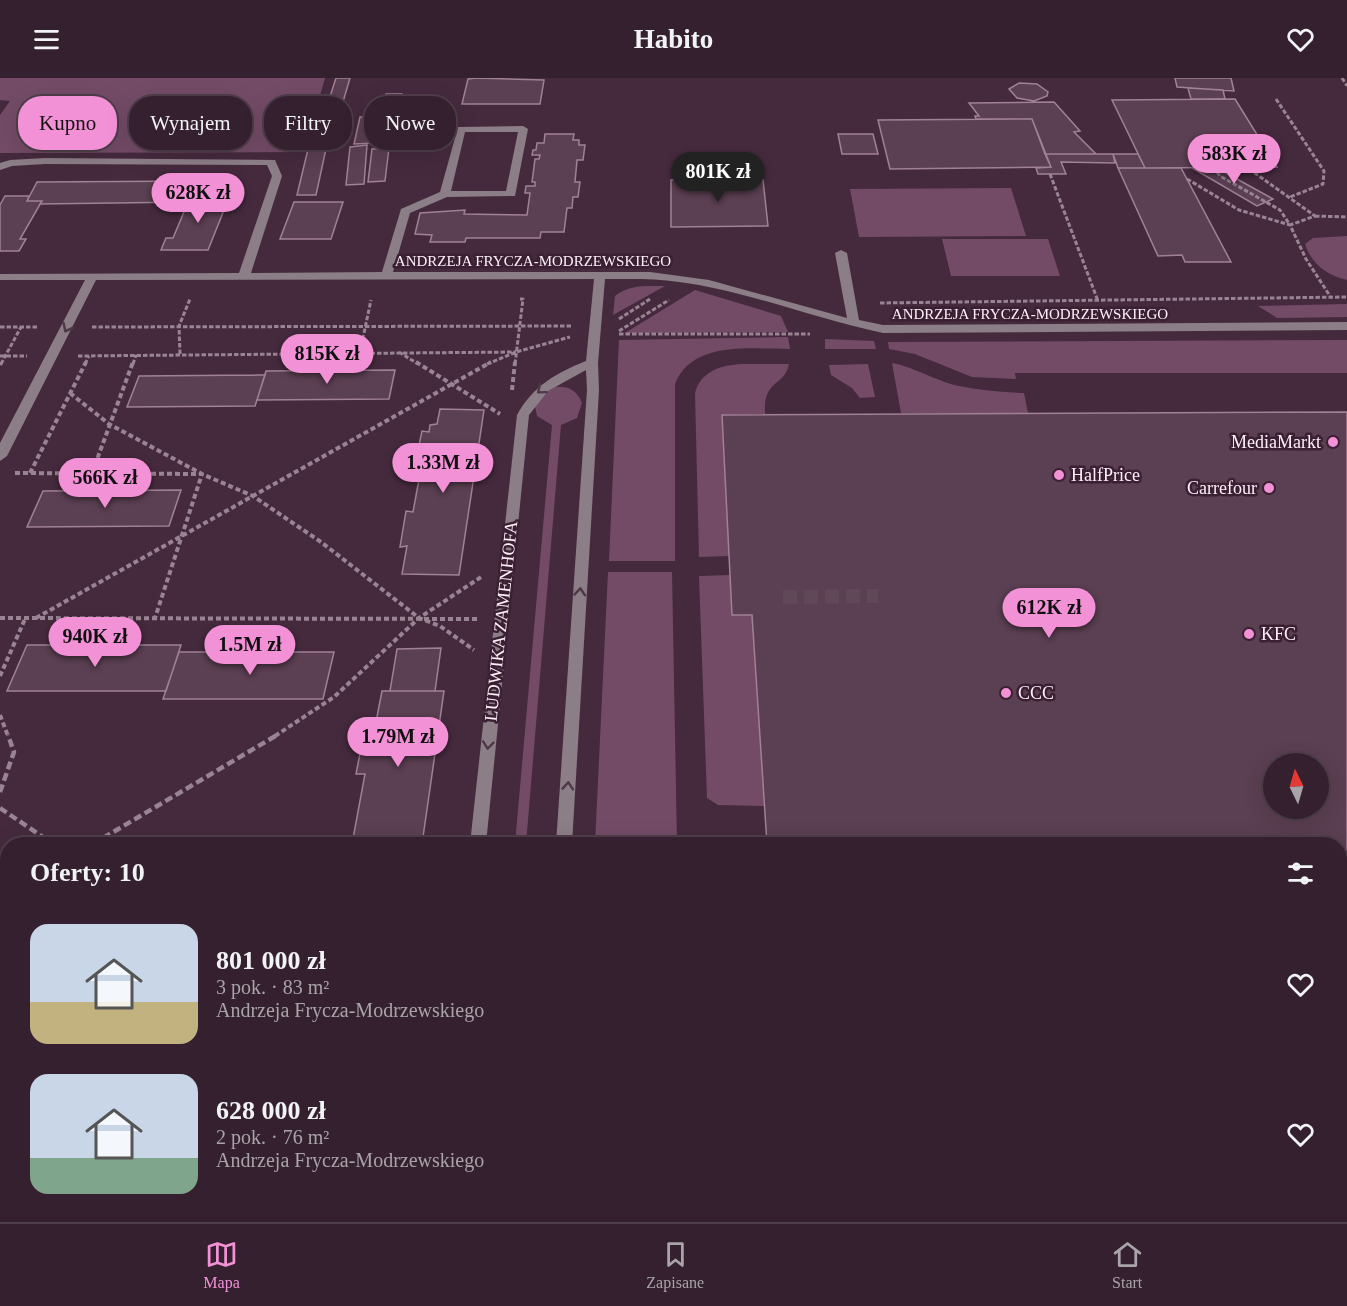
<!DOCTYPE html>
<html lang="pl">
<meta charset="utf-8">
<style>
body{margin:0;font-family:Georgia,serif;background:#3c2836;color:#f1f3f6;height:100vh;display:flex;flex-direction:column;font-size:22px;white-space:nowrap}
*{box-sizing:border-box;margin:0}
p{font-size:20px;color:#a9a3aa}
.icon{flex:none;width:33px;height:33px;fill:none;stroke:currentColor;stroke-width:2;stroke-linecap:round;stroke-linejoin:round}
.map{position:relative;flex:1;overflow:hidden}
.side{position:absolute;left:0px;top:759px;width:1347px;height:386px;display:flex;flex-direction:column;background:#34202e;border-radius:24px 24px 0 0;box-shadow:0 6px 24px #0002,0 0 0 2px #4e3e4a}
.side>*{flex:none}
.hud{position:absolute;left:18px;top:18px;width:600px;height:54px;display:flex;gap:12px}
.needle{width:39px;rotate:355deg}
.buttons{position:absolute;left:1263px;top:675px;display:grid;gap:12px}
.buttons a{display:grid;place-items:center;width:66px;height:66px;border-radius:50%;background:#34202e;box-shadow:0 6px 24px #0002,0 0 0 2px #4e3e4a;font-size:30px}
.price{position:absolute;translate:-50% -51px;padding:0 14px;border-radius:21px;background:#f391d6;color:#111;font-size:20px;line-height:39px;filter:drop-shadow(0 2px 3px #0008)}
.price::after{content:'';position:absolute;left:50%;top:36px;width:18px;height:14px;margin-left:-9px;background:inherit;clip-path:polygon(0 0,100% 0,50% 100%)}
.price.active{background:#222;color:#fff}
ul{padding:0;list-style:none}
li{display:flex;align-items:center;gap:18px;height:150px;padding:0 30px}
li span{display:grid;place-items:center;flex:none;width:168px;height:120px;border-radius:18px;color:#555}
li>.icon{margin-inline-start:auto}
span .icon{width:72px;height:72px;fill:#fffc;stroke-width:1}
li b{font-size:26px}
h2{display:flex;justify-content:space-between;align-items:center;height:72px;padding:0 30px;font-size:26px}
.tag{padding:0 21px;border-radius:24px;background:#34202e;box-shadow:0 6px 24px #0002,0 0 0 2px #4e3e4a;font-size:21px;line-height:54px}
.tag.active{background:#f391d6;color:#111}
header{display:flex;justify-content:space-between;align-items:center;height:78px;padding:0 30px;background:#34202e;font-size:27px;font-weight:700}
.tabs{display:flex;justify-content:space-around;align-items:center;height:84px;border-top:2px solid #4e3e4a;background:#34202e;font-size:16px;color:#a9a3aa}
.tabs a{display:grid;justify-items:center;gap:3px}
.tabs .active{color:#f391d6}
.map>svg:first-child{display:block}
</style>
<header><svg class="icon" aria-label="menu" viewBox="0 0 24 24"><path d="M4 6h16M4 12h16M4 18h16"/></svg>Habito<svg class="icon" aria-label="heart" viewBox="0 0 24 24"><path d="M12 20l-8-8c-3-5 5-10 8-4 3-6 11-1 8 4z"/></svg></header>
<div class="map">
<svg width="1347" height="1144" viewBox="0 0 1347 1144">
<rect width="100%" height="100%" fill="#452a3d"/>
<path fill="#734b67" d="M0,0h325l-21,74 -304,1v-38l10,-14 -10,-1z
M1011,110l15,48 -167,1 -9,-48z
M1347,158v44c-20,-5 -35,-15 -42,-36l8,-6z
M942,161h106l12,37h-109z
M665,208l-52,29 2,-19c15,-12 31,-10 50,-10z
M695,212l86,26 7,16 -163,1z
M1347,226v13l-70,1 -19,-12z
M788,259l2,12c-38,0 -98,-9 -115,35v177h-66l10,-221z
M825,261l49,2 2,8h-51z
M1347,262v33h-332l1,6 -44,-2 -57,-23 -26,-5 -1,-7z
M892,285c22,4 40,16 62,22 23,5 46,7 70,8l4,20h-127z
M742,286h47c-5,24 -26,14 -24,50l-43,1 7,141 -30,1 -4,-164c6,-22 26,-28 47,-29z
M868,286l7,33 -15,1 -8,-10 -21,-13 -2,-10z
M555,309c13,-1 22,3 27,16l-5,15 -16,7 -35,419h-11l37,-419 -15,-9 -2,-10 10,-14z
M608,494h64l5,272h-82z
M730,497l22,40 13,191 -47,-1 -11,-7 -8,-222z
M470,1137h49l-1,7h-49z
M696,1137h65v7h-77z"/>
<path fill="#5b3f52" stroke="#a18196" stroke-width="1.5" fill-rule="evenodd" d="M336,0h14l-19,65h-16z
M476,0l68,2 -4,24h-78l6,-25z
M1175,0h56l3,13 -57,-4z
M1019,5l18,1 11,8 -1,4 -13,5 -17,-3 -8,-9z
M1188,10l35,2 2,9h-34z
M386,16h16l-10,49h-17z
M1235,21l42,68 -132,1 -33,-68z
M1054,24l26,29 -6,1 22,22h-51l-13,-35h-56l-1,-3h4l-10,-13z
M360,39h20l-5,26 -21,1z
M1032,41l19,48 -161,2 -12,-49z
M545,56h29l-1,6h6v5h6l-2,15h-6l-2,22h5l-2,15h-5l-1,11h-5l-3,24h-23l-1,6h-74l-1,4h-35l2,-7 -17,-1 5,-21 45,-3 -1,4 63,1 3,-22h-5l1,-7h9v-4h-3l3,-23h4l1,-4h-8l1,-5h3l1,-7h7z
M838,56h35l5,20h-36z
M327,66l-11,51h-19l12,-50z
M367,67l-3,39 -18,1 4,-38z
M389,70l-4,33 -17,1 4,-33z
M1045,76h68l2,9 -54,-1 5,12h-28l-2,-6 15,-1z
M1113,76h25l7,14h-27z
M1213,89l17,1 3,2 -7,3 47,26 -16,7 -65,-38z
M1118,90h63l50,94h-46l-3,-7 -24,1z
M671,102h92l5,46 -97,1z
M197,103l-5,13 15,1 -2,5h-16l-1,2 -148,2 2,-3h-15l10,-19z
M207,117h23l-22,55h-47l5,-12h7l16,-38h16z
M5,118h24l-2,5h15l-22,38h6l-7,12h-19v-46z
M294,124h49l-12,37h-51z
M395,292l-6,29 -132,1 9,-29z
M265,297l-10,31 -128,1 12,-31z
M440,331l44,1 -25,165 -57,-1 5,-28 -7,1 6,-36 7,1 9,-49 -7,1 7,-33 7,1 1,-7 7,-1z
M1347,334v810h-586v-7h579v-371h-573l-15,-229h-20l-10,-200zM1274,686h44v44h-44z
M181,412l-12,36 -142,1 16,-36z
M27,567h154l-15,46h-159z
M441,570l-6,43h-45l7,-42z
M179,574h155l-11,47h-160z
M382,613h62l-22,153h-70l13,-70h-9l9,-46 10,-1z
M0,991h8v73h-8z
M361,1137h7l5,7h-19z"/>
<g fill="none" stroke-linecap="round" stroke-linejoin="round">
<path stroke="#614859" stroke-width="14" stroke-dasharray="14 7" stroke-linecap="butt" d="M783,519l95,-1"/>
<path stroke="#998493" stroke-width="3" stroke-dasharray="4.5 2" stroke-linecap="butt" d="M1342,0l5,8
M1276,21l48,72 -1,13 -33,13
M1213,89l7,9 60,34 10,15 25,-9 -63,-45
M1050,96l48,127
M1187,101l52,31 51,15 16,34 24,37
M1315,138l32,1
M880,225l467,-6
M619,241l31,-20
M0,249h39
M92,249l481,-1
M619,253l50,-31
M619,256h191
M360,274l11,-52
M399,274l19,12
M180,276l-1,-28 11,-27
M0,278h27
M78,278l438,-4
M1,286l20,-37
M85,286l4,-8
M133,286l3,-9
M487,286l29,-12 54,-15
M515,286l8,-65h-3"/>
<path stroke="#998493" stroke-width="4" stroke-dasharray="5 3" stroke-linecap="butt" d="M416,284l84,52
M0,287l1,-3
M512,312l3,-28
M70,315l39,31 93,50 51,22 68,46 98,76 21,8 34,24
M15,395l187,1 -47,144
M30,395l56,-111
M92,395l41,-111
M0,540l477,1
M36,540l455,-256
M0,598l25,-57
M0,637l8,21
M275,658l59,-39 85,-79 62,-41"/>
<path stroke="#998493" stroke-width="4.5" stroke-dasharray="8 4" stroke-linecap="butt" d="M0,714l14,-40 -6,-17
M0,730l53,36
M93,766l184,-109
M0,839l8,-6
M0,958h8
M150,1144l4,-7
M635,1144l13,-7"/>
<path fill="#8c7e87" fill-rule="evenodd" d="M523,48l5,3 -13,67 -68,1 -37,16 -17,59h257l59,8 138,38 -12,-65 6,-3 6,3 12,67 24,5 464,-3v8l-464,3c-68,-14 -135,-42 -204,-51 -25,-4 -49,-3 -74,-3l-7,84 1,27 -27,454h-16l31,-454 -1,-20 -38,21 -19,24 -43,429h-16l47,-429c16,-29 39,-42 69,-54l8,-82 -498,1 -89,176 -7,5v-18l85,-163h-85v-6l239,-1 33,-97 -5,-11 -222,-1 -33,2 -12,4v-7l10,-3 35,-2 230,2 7,16 -31,97 131,-1 19,-63 39,-17 18,-65zM465,54h53l-12,59h-55z
M426,1137h20l-1,7h-20z
M531,1137h20v7h-20z"/>
</g>
<defs><path id="oneway-chevron" d="M-2-3.5L2.5 0L-2 3.5" fill="none" stroke-width="1.6" stroke-linecap="round" stroke-linejoin="round" transform="scale(1.5)"/></defs>
<g stroke="#4e3847">
<use href="#oneway-chevron" transform="translate(67 250) rotate(116)"/>
<use href="#oneway-chevron" transform="translate(541 312) rotate(140)"/>
<use href="#oneway-chevron" transform="translate(580 514) rotate(-86)"/>
<use href="#oneway-chevron" transform="translate(488 667) rotate(96)"/>
<use href="#oneway-chevron" transform="translate(568 708) rotate(-86)"/>
</g>
<g fill="#f391d6" stroke="#3a2032" stroke-width="2">
<circle cx="1333" cy="364" r="6"/>
<circle cx="1059" cy="397" r="6"/>
<circle cx="1269" cy="410" r="6"/>
<circle cx="1249" cy="556" r="6"/>
<circle cx="1006" cy="615" r="6"/>
</g>
<g text-anchor="middle" dominant-baseline="central" stroke-width="5" stroke-linejoin="round" paint-order="stroke">
<g font-size="15" fill="#fef0f9" stroke="#3a2032">
<text x="533" y="183">ANDRZEJA FRYCZA-MODRZEWSKIEGO</text>
<text x="1030" y="236">ANDRZEJA FRYCZA-MODRZEWSKIEGO</text>
</g>
<g font-size="18" fill="#fef0f9" stroke="#3a2032" text-anchor="start">
<text x="1321" y="364" text-anchor="end">MediaMarkt</text>
<text x="1071" y="397">HalfPrice</text>
<text x="1257" y="410" text-anchor="end">Carrefour</text>
<text x="1261" y="556">KFC</text>
<text x="1018" y="615">CCC</text>
</g>
<g font-size="18" fill="#fef0f9" stroke="#3a2032">
<text transform="translate(501 543) rotate(-84)">LUDWIKA ZAMENHOFA</text>
</g>
</g>
</svg>
<div class="buttons">
<a><svg class="needle" viewBox="-14 -14 28 28"><path d="M0-13l5 13h-10z" fill="#e53935"/><path d="M0 13l5-13h-10z" fill="#a9a3aa"/></svg></a>
</div>
<b class="price" style="left:1234px;top:107px">583K zł</b>
<b class="price active" style="left:718px;top:125px">801K zł</b>
<b class="price" style="left:198px;top:146px">628K zł</b>
<b class="price" style="left:327px;top:307px">815K zł</b>
<b class="price" style="left:443px;top:416px">1.33M zł</b>
<b class="price" style="left:105px;top:431px">566K zł</b>
<b class="price" style="left:1049px;top:561px">612K zł</b>
<b class="price" style="left:95px;top:590px">940K zł</b>
<b class="price" style="left:250px;top:598px">1.5M zł</b>
<b class="price" style="left:398px;top:690px">1.79M zł</b>
<div class="hud">
<a class="tag active">Kupno</a>
<a class="tag">Wynajem</a>
<a class="tag">Filtry</a>
<a class="tag">Nowe</a>
</div>
<section class="side">
<h2>Oferty: 10<svg class="icon" aria-label="filters" viewBox="0 0 24 24"><path d="M4 7h16M4 17h16"/><circle cx="9" cy="7" r="2"/><circle cx="15" cy="17" r="2"/></svg></h2>
<ul>
<li><span style="background:linear-gradient(#c9d6e8 65%,#c2b280 0)"><svg class="icon" aria-label="home" viewBox="0 0 24 24"><path d="M3 11l9-7 9 7M6 9v11h12V9"/></svg></span><div><b>801 000 zł</b><p>3 pok. · 83 m²</p><p>Andrzeja Frycza-Modrzewskiego</p></div><svg class="icon" aria-label="heart" viewBox="0 0 24 24"><path d="M12 20l-8-8c-3-5 5-10 8-4 3-6 11-1 8 4z"/></svg></li>
<li><span style="background:linear-gradient(#c9d6e8 70%,#7fa58c 0)"><svg class="icon" aria-label="home" viewBox="0 0 24 24"><path d="M3 11l9-7 9 7M6 9v11h12V9"/></svg></span><div><b>628 000 zł</b><p>2 pok. · 76 m²</p><p>Andrzeja Frycza-Modrzewskiego</p></div><svg class="icon" aria-label="heart" viewBox="0 0 24 24"><path d="M12 20l-8-8c-3-5 5-10 8-4 3-6 11-1 8 4z"/></svg></li>
</ul>
</section>
</div>
<nav class="tabs">
<a class="active"><svg class="icon" aria-label="map" viewBox="0 0 24 24"><path d="M3 6l6-2 6 2 6-2v14l-6 2-6-2-6 2zM9 4v14M15 6v14"/></svg>Mapa</a>
<a><svg class="icon" aria-label="saved" viewBox="0 0 24 24"><path d="M7 4h10v16l-5-4-5 4z"/></svg>Zapisane</a>
<a><svg class="icon" aria-label="home" viewBox="0 0 24 24"><path d="M3 11l9-7 9 7M6 9v11h12V9"/></svg>Start</a>
</nav>
